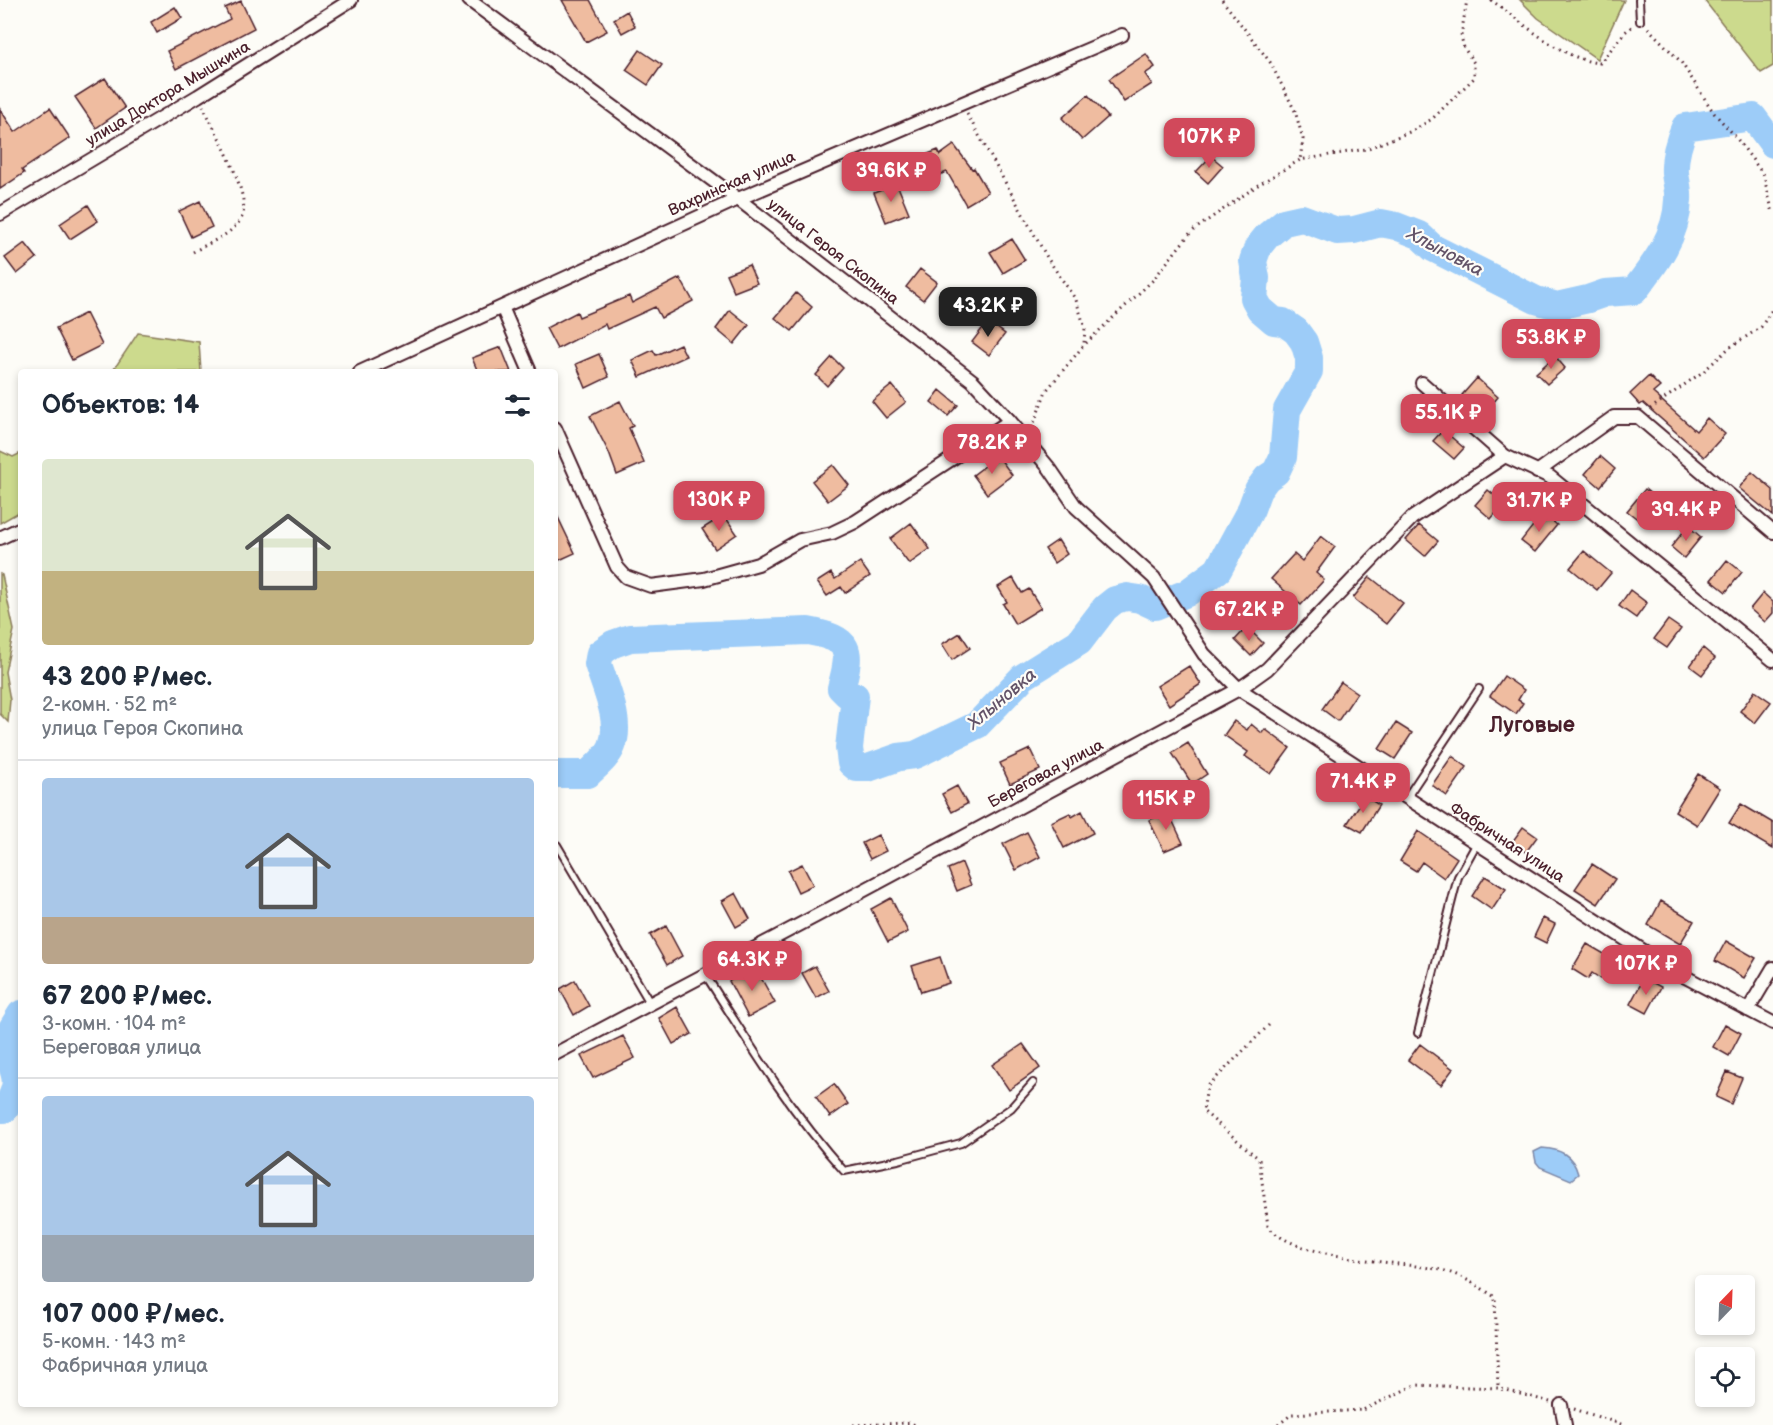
<!DOCTYPE html>
<html lang="ru">
<meta charset="utf-8">
<style>
body{margin:0;font-family:"Balsamiq Sans",sans-serif;background:#f6f6f7;color:#1f2937;height:100vh;display:flex;flex-direction:column;font-size:22px;white-space:nowrap}
*{box-sizing:border-box;margin:0}
p{font-size:20px;color:#747a83}
.icon{flex:none;width:33px;height:33px;fill:none;stroke:currentColor;stroke-width:2;stroke-linecap:round;stroke-linejoin:round}
.map{position:relative;flex:1;overflow:hidden}
.sheet{position:absolute;left:18px;top:369px;width:540px;height:1038px;display:flex;flex-direction:column;background:#fff;border-radius:6px;box-shadow:0 3px 9px #0003}
.sheet>*{flex:none}
.needle{width:39px;rotate:23deg}
.buttons{position:absolute;left:1695px;top:1275px;display:grid;gap:12px}
.buttons a{display:grid;place-items:center;width:60px;height:60px;border-radius:6px;background:#fff;box-shadow:0 3px 9px #0003;font-size:30px}
.price{position:absolute;translate:-50% -51px;padding:0 14px;border-radius:12px;background:#d1495b;color:#fff;font-size:20px;line-height:39px;filter:drop-shadow(0 2px 3px #0008)}
.price::after{content:'';position:absolute;left:50%;top:36px;width:18px;height:14px;margin-left:-9px;background:inherit;clip-path:polygon(0 0,100% 0,50% 100%)}
.price.current{background:#222;color:#fff}
ul{padding:0;list-style:none}
li{display:grid;align-content:center;gap:12px;height:318px;padding:0 24px}
li+li{border-top:2px solid #e0e1e3}
li span{display:grid;place-items:center;height:186px;border-radius:6px;color:#555}
li>.icon{margin-inline-start:auto}
span .icon{width:108px;height:108px;fill:#fffc;stroke-width:1}
li b{font-size:26px}
h2{display:flex;justify-content:space-between;align-items:center;height:72px;padding:0 24px;font-size:26px}
.map>svg:first-child{display:block}
</style>
<div class="map">
<svg width="1773" height="1425" viewBox="0 0 1773 1425">
<rect width="100%" height="100%" fill="#fdfcf7"/>
<filter id="ink" filterUnits="userSpaceOnUse"><feTurbulence type="fractalNoise" baseFrequency=".0167" numOctaves="2"/><feDisplacementMap in="SourceGraphic" scale="12" xChannelSelector="R" yChannelSelector="G"/><feConvolveMatrix kernelMatrix="1 2 1 2 8 2 1 2 1" color-interpolation-filters="sRGB"/></filter>
<g filter="url(#ink)">
<path fill="#ccda8d" stroke="#8b7c5c" stroke-width="1.5" d="M1520,0h104l-27,59 -59,-41z
M1704,0h69v66l-12,7z
M138,333l61,9 2,30h-89z
M0,451l13,6 8,-4v58l-21,12z
M0,574l2,1 12,55 -9,42 5,28 -2,22 -8,-8z"/>
<path fill="#9dccf8" stroke="#7c87a6" stroke-width="1.5" d="M1542,1148c18,1 31,7 36,26l-7,6 -31,-13 -4,-5 -2,-10z"/>
<g fill="none" stroke-linecap="round" stroke-linejoin="round">
<path stroke="#9dccf8" stroke-width="28" d="M555,774h33c8,-8 20,-17 24,-28 10,-25 -7,-59 -14,-82l2,-11 13,-9 17,-6 178,-7c43,8 44,18 33,57l6,6 8,2 -6,52 2,15 6,5h11l31,-11 16,-2 62,-30 46,-48 56,-35 26,-34 10,-8 12,-3 13,2 15,7 32,-13 31,-23 33,-61 7,-19 9,-12 9,-6 7,-15 4,-47 22,-39v-13l-5,-16 -8,-11 -13,-9 -9,-1 -14,-12 -6,-11 2,-20 -3,-17 5,-14 9,-11 17,-14 18,-4 35,13 17,-1 27,-7 15,3 23,9 14,13 103,52 21,6 31,-7 17,-6 29,-2c21,-27 43,-55 44,-91 1,-9 -2,-18 -3,-27 -1,-16 4,-32 10,-46l68,-10 20,27
M0,1109h5c22,-34 4,-36 0,-69l16,-26"/>
</g>
<path fill="#efbca0" stroke="#4a1f2b" stroke-width="1.5" d="M562,0h28l17,31 -21,11z
M241,1l13,27 -78,41 -9,-18 63,-32 -5,-11z
M175,7l7,11 -25,15 -6,-11z
M627,11l8,15 -13,7 -8,-14z
M640,50l22,15 -14,20 -22,-15z
M1146,54l9,13 -10,7 7,10 -28,18 -15,-23z
M105,78l20,30 -29,20 -21,-31z
M1088,95l20,22 -26,23 -20,-22z
M50,108l20,30 -48,32 2,3 -24,16v-80l15,23z
M954,145l18,24 2,-1 14,24 -22,13 -19,-33 -21,8 -8,-22 20,-8 2,5z
M1211,156l12,10 -15,17 -12,-11z
M897,184l12,29 -23,9 -12,-29z
M200,201l12,26 -21,10 -12,-26z
M88,205l10,16 -28,18 -10,-15z
M1012,239l13,21 -22,13 -13,-21z
M25,243l12,15 -20,16 -12,-16z
M749,265l8,18 -23,9 -8,-18z
M920,269l17,13 -14,18 -17,-13z
M680,278l13,23 -32,17 -6,-11 -48,22 -2,-5 -48,25 -11,-21 31,-16 2,5 50,-21 3,7z
M796,293l16,14 -20,24 -17,-13z
M730,310l19,15 -15,19 -18,-15z
M86,313l16,32 -30,15 -16,-32z
M988,321l17,13 -16,21 -17,-13z
M680,344l6,12 -46,21 -8,-17 21,-10 3,5z
M501,347l10,25h-33l-6,-14z
M599,354l10,23 -23,11 -10,-24z
M1555,356l10,12 -18,16 -11,-11z
M832,357l11,11 -16,18 -11,-11z
M1649,376l11,11 -7,6 43,38 11,-13 18,16 -21,23 -61,-54 -3,2 -10,-11z
M1477,378l21,19 -14,17 -22,-19z
M892,385l14,17 -20,16 -14,-17z
M940,390l18,15 -10,11 -17,-14z
M620,401l13,25 -4,2 15,35 -27,12 -8,-22 -19,-37z
M1443,430l21,18 -10,11 -21,-18z
M998,456l14,19 -25,19 -14,-19z
M1600,456l15,13 -15,18 -15,-13z
M833,465l16,20 -21,16 -16,-20z
M1752,472l21,18v26l-34,-28z
M1645,489l13,11 -18,21 -13,-10z
M1488,490l16,13 -13,16 -16,-14z
M555,511l20,42 -20,9z
M1543,513l14,12 -22,27 -14,-11z
M724,515l13,19 -22,15 -13,-20z
M911,523l19,26 -21,15 -19,-25z
M1419,525l19,16 -13,15 -19,-16z
M1688,526l13,11 -17,21 -13,-11z
M1321,536l14,11 -19,26 8,7 -23,25 -30,-26 23,-25 8,7z
M1058,540l9,14 -13,9 -9,-14z
M1584,551l27,22 -14,17 -27,-22z
M1727,560l15,12 -16,20 -15,-12z
M860,562l10,14 -25,17 -4,-6 -14,9 -10,-14 14,-9 4,6z
M1370,577l33,26 -17,21 -33,-26z
M1013,578l9,15 7,-4 12,19 -26,16 -12,-20 4,-2 -9,-15z
M1630,590l17,13 -11,15 -17,-12z
M1763,593l10,9v11l-8,9 -15,-13z
M1668,620l13,9 -14,19 -13,-9z
M1247,627l16,16 -12,13 -16,-16z
M960,633l10,15 -18,12 -10,-16z
M1703,648l12,10 -13,17 -12,-9z
M1189,666l12,18 -32,21 -12,-19z
M1504,676l20,14 -6,10 5,3 -7,11 -26,-18z
M1341,682l16,11 -19,28 -16,-12z
M1755,691l16,11 -16,21 -15,-12z
M1234,721l13,9 4,-6 11,9 3,-4 25,19 -19,26 -26,-18 3,-4 -24,-17z
M1396,723l16,10 -17,26 -16,-10z
M1188,743l19,31 -15,10 -20,-31z
M1030,749l10,21 -30,14 -10,-21z
M1452,756l15,11 -20,29 -15,-11z
M1698,774l22,14 -23,37 -22,-14z
M957,786l10,18 -15,8 -10,-18z
M1365,796l14,9 -17,27 -15,-8z
M1741,804l32,19v26l-44,-26z
M1082,811l11,22 -29,15 -13,-26 19,-9 2,4z
M1168,811l15,32 -19,8 -15,-31z
M1523,827l14,10 -11,15 -14,-10z
M1418,831l39,27 -13,20 -22,-16 -6,9 -16,-10z
M1027,832l13,25 -24,13 -13,-26z
M878,835l8,16 -16,8 -8,-16z
M962,863l9,22 -14,6 -9,-22z
M802,864l11,21 -15,7 -10,-21z
M1592,864l23,15 -17,25 -23,-15z
M1485,876l21,13 -14,21 -20,-14z
M736,893l14,26 -14,8 -14,-26z
M891,898l17,34 -20,10 -17,-33z
M1661,901l33,20 -14,23 -32,-19z
M1543,918l12,6 -9,19 -12,-6z
M666,926l16,30 -15,9 -17,-30z
M1726,941l30,17 -12,20 -29,-17z
M1587,944l26,15 -12,20 -9,-6 -4,6 -16,-10z
M940,957l9,26 -28,9 -9,-26z
M815,966l14,25 -13,7 -14,-25z
M755,967l20,36 -27,14 -19,-36z
M1644,978l17,9 -14,26 -17,-9z
M575,980l14,26 -15,9 -14,-26z
M677,1007l15,27 -19,10 -14,-26z
M1725,1024l16,9 -12,23 -16,-9z
M623,1036l12,22 -42,20 -12,-22z
M1023,1044l17,24 -31,22 -17,-25z
M1420,1044l33,25 -12,16 -33,-25z
M1727,1072l15,6 -11,26 -15,-7z
M834,1084l14,20 -18,13 -14,-20z"/>
<g fill="none" stroke-linecap="round" stroke-linejoin="round">
<g stroke="#4a1f2b" stroke-width="10">
<path id="service" d="M1639,0l1,21
M1407,797l72,-108
M557,845l93,158
M705,974c43,68 85,137 139,197l54,-11 63,-17 50,-35 22,-25
M1418,1033l40,-156 19,-34"/>
</g>
<g stroke="#4a1f2b" stroke-width="16">
<path id="minor" d="M469,0l269,199 235,182 37,40 40,48 26,38 78,71 50,76 35,35 437,283 97,51
M0,214l198,-118 153,-96
M502,307l28,65
M360,372l378,-173 384,-164
M1422,383l83,73 45,21 223,183
M555,428l62,139 9,10 25,9 53,-7 54,-15 42,-24 32,-7 23,-11 155,-101
M1537,472l77,-55h24l135,115
M0,538l21,-10
M1748,1010l25,-42
M555,1054l261,-138 423,-227 28,-20 145,-151 93,-62
M1561,1405l4,20"/>
</g>
<path stroke="#4a1f2b" stroke-width="3" stroke-dasharray="1.5 4.5" stroke-linecap="butt" d="M1222,0l48,62 25,49 8,28 -3,21
M1491,0c30,21 71,60 109,63l25,-31 8,-6
M1648,28l33,34 33,51 21,23 28,38 10,39
M967,114l81,145 28,41 9,28 -1,15
M193,252c15,-9 41,-18 49,-35 10,-22 -28,-88 -39,-111
M1650,409l54,-38 25,-23 32,-21 12,-19
M1032,428l14,-37 38,-46 69,-65 38,-48 67,-47 42,-25 66,-11 46,-18 20,-12 42,-41v-15l-10,-15 -3,-12 6,-36
M1269,1025l-62,62 -4,24 56,48 9,67c26,34 131,35 173,44 21,5 37,16 54,27l3,91
M1574,1409l50,16
M853,1425l58,-2 4,2
M1278,1425l14,-11 71,-4 52,-25 83,3 52,14"/>
<use href="#service" stroke="#fdfcf7" stroke-width="6"/>
<use href="#minor" stroke="#fdfcf7" stroke-width="12"/>
</g>
</g>
<g text-anchor="middle" dominant-baseline="central" stroke-width="4.5" stroke-linejoin="round" paint-order="stroke">
<g font-size="16" fill="#4a1f2b" stroke="#fdfcf7">
<text transform="translate(168 94) rotate(-31)">улица Доктора Мышкина</text>
<text transform="translate(732 184) rotate(-24)">Вахринская улица</text>
<text transform="translate(833 252) rotate(38)">улица Героя Скопина</text>
<text transform="translate(1046 774) rotate(-28)">Береговая улица</text>
<text transform="translate(1507 843) rotate(33)">Фабричная улица</text>
</g>
<g font-size="18" font-style="italic" fill="#635368" stroke="#fdfcf7">
<text transform="translate(1445 252) rotate(28)">Хлыновка</text>
<text transform="translate(1002 699) rotate(-40)">Хлыновка</text>
</g>
<g font-size="22" font-weight="bold" fill="#4a1f2b" stroke="#fdfcf7">
<text x="1532" y="725">Луговые</text>
</g>
</g>
</svg>
<div class="buttons">
<a><svg class="needle" viewBox="-14 -14 28 28"><path d="M0-13l5 13h-10z" fill="#e53935"/><path d="M0 13l5-13h-10z" fill="#747a83"/></svg></a>
<a><svg class="icon" aria-label="locate" viewBox="0 0 24 24"><circle cx="12" cy="12" r="6"/><path d="M12 2v4M12 18v4M2 12h4M18 12h4"/></svg></a>
</div>
<b class="price" style="left:1209px;top:169px">107K ₽</b>
<b class="price" style="left:891px;top:203px">39.6K ₽</b>
<b class="price current" style="left:988px;top:338px">43.2K ₽</b>
<b class="price" style="left:1551px;top:370px">53.8K ₽</b>
<b class="price" style="left:1448px;top:445px">55.1K ₽</b>
<b class="price" style="left:992px;top:475px">78.2K ₽</b>
<b class="price" style="left:719px;top:532px">130K ₽</b>
<b class="price" style="left:1539px;top:533px">31.7K ₽</b>
<b class="price" style="left:1686px;top:542px">39.4K ₽</b>
<b class="price" style="left:1249px;top:642px">67.2K ₽</b>
<b class="price" style="left:1363px;top:814px">71.4K ₽</b>
<b class="price" style="left:1166px;top:831px">115K ₽</b>
<b class="price" style="left:752px;top:992px">64.3K ₽</b>
<b class="price" style="left:1646px;top:996px">107K ₽</b>
<section class="sheet">
<h2>Объектов: 14<svg class="icon" aria-label="filters" viewBox="0 0 24 24"><path d="M4 7h16M4 17h16"/><circle cx="9" cy="7" r="2"/><circle cx="15" cy="17" r="2"/></svg></h2>
<ul>
<li><span style="background:linear-gradient(#dfe7d0 60%,#c2b280 0)"><svg class="icon" aria-label="home" viewBox="0 0 24 24"><path d="M3 11l9-7 9 7M6 9v11h12V9"/></svg></span><div><b>43 200 ₽/мес.</b><p>2-комн. · 52 m²</p><p>улица Героя Скопина</p></div></li>
<li><span style="background:linear-gradient(#a9c7e8 75%,#b9a48a 0)"><svg class="icon" aria-label="home" viewBox="0 0 24 24"><path d="M3 11l9-7 9 7M6 9v11h12V9"/></svg></span><div><b>67 200 ₽/мес.</b><p>3-комн. · 104 m²</p><p>Береговая улица</p></div></li>
<li><span style="background:linear-gradient(#a9c7e8 75%,#9aa5b1 0)"><svg class="icon" aria-label="home" viewBox="0 0 24 24"><path d="M3 11l9-7 9 7M6 9v11h12V9"/></svg></span><div><b>107 000 ₽/мес.</b><p>5-комн. · 143 m²</p><p>Фабричная улица</p></div></li>
</ul>
</section>
</div>
